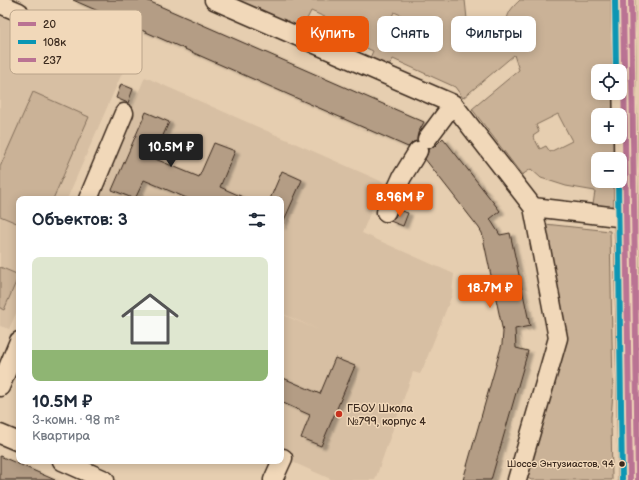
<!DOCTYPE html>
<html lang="ru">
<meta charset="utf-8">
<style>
body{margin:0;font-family:"Balsamiq Sans",sans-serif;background:#f6f6f7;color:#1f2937;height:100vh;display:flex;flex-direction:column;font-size:15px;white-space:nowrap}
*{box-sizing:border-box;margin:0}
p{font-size:13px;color:#747a83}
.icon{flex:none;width:22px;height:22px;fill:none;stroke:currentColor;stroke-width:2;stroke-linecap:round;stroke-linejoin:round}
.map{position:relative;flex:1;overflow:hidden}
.sheet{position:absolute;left:16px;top:196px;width:268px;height:268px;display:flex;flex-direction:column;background:#fff;border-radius:8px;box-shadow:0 2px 10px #0003}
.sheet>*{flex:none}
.banner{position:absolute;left:296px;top:16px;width:283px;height:36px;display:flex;gap:8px}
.fabs{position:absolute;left:591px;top:64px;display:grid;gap:8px}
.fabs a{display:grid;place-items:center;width:36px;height:36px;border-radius:8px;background:#fff;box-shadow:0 2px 10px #0003;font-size:20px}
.price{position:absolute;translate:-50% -34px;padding:0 9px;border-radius:4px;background:#ea580c;color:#fff;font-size:13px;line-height:26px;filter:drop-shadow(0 1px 2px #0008)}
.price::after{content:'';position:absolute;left:50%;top:24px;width:12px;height:9px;margin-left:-6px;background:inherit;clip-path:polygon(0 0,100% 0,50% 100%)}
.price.current{background:#222;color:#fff}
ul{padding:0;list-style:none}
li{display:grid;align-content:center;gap:8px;height:212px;padding:0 16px}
li span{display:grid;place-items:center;height:124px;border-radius:8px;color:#555}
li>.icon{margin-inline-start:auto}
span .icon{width:72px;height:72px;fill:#fffc;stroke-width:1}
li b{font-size:17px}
h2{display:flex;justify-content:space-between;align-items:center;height:48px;padding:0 16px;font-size:17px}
.tag{padding:0 14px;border-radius:8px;background:#fff;box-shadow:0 2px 10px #0003;font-size:14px;line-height:36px}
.tag.current{background:#ea580c;color:#fff}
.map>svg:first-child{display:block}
</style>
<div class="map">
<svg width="639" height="480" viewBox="0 0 639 480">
<defs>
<filter id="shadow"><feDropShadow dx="4.5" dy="2.5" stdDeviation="1" flood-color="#0004"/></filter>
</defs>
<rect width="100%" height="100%" fill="#e6ceb0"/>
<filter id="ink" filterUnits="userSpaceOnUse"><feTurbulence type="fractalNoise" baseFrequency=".025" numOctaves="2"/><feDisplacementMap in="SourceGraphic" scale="8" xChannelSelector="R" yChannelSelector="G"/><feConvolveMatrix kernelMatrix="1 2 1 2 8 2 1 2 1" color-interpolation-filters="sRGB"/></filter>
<g filter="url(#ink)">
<path fill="#d7bfa3" d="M0,16l123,55 -56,128h-48v108l-10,22 -9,-3z
M145,77l238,105 -21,51 92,41 -2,21 -29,73 -3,6 -7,-2 -38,108h-42l-52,-23v-143l38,16 -38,-17v-114h-188z"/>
<path fill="#cab297" stroke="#826e5a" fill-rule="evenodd" d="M238,0h227l2,19 9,12 32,3c-3,-16 -1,-22 12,-34h92l1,71h-15v22h15l1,22h-16v22h16v22h-16v22h17v28l-22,-4 2,-14 -29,-5 -25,-8 -10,-9 -9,6 -50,-66 47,-39 -5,-15 -51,43 -8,-11 -62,-28 -4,7 -19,-8 3,-7 -11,-5 -3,7 -33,-14 3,-7 -17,-8 -3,7zM311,11l55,24 -3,9 -56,-25zM394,12l7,3 -9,20 -7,-4zM558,114l14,27 -22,11 -4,-6 -6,3 -7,-13 6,-4 -3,-7z
M33,92l56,25 -36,82h-34v25l-19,-8v-49z
M545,224l65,7 3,162 -2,25 1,62h-80l-5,-2 39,-138z
M0,267l19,8 -15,35 -4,-2z"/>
<path fill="#b49d85" stroke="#3b2a1e" filter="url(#shadow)" d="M73,0h73l278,122 -6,11 -1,8 -4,1 -5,5z
M121,84l12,5 -5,14 -12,-5z
M146,112l23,10 -16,36 46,19 15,-34 21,8 -15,36 27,12h-58l-45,-19 -9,19 -23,-9z
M443,138l57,73 -10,8 10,16 10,-2 20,93 -15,3 1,19 12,3 -37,129h-28l39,-136 1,-12 -21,-99 -3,-5 -54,-69 3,-7v-3l7,-3z
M282,171l20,9 -21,47v-28h-11z
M398,210l10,3 -5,13 -13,-5 5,-4z
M335,358l20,8 -34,80 -20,-8 9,-23 -29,-13v-25l39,17z
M0,456l21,9 34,15h-55z"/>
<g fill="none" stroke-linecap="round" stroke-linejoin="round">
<g stroke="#3b2a1e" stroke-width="21">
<path id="minor" d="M214,0l239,104 80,103 25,131 -41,142
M0,4l19,8
M427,139l26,-35
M88,199l36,-86
M533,207l93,11
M386,212l16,-35 16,-26
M0,387l19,-46
M0,434l19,8
M62,461l43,19
M273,480l10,-22"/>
</g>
<g stroke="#3b2a1e" stroke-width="25">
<path id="major" d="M623,0l7,480"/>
</g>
<use href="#minor" stroke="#f1d8b9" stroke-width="18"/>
<use href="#major" stroke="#f1d8b9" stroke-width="22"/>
<g stroke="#f1d8b9" stroke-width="9">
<path id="bus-1" d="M623,0l7,480"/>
</g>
<g stroke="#f1d8b9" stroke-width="9">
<path id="bus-2" d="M615,0l1,71
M618,181l4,299"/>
</g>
<g stroke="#f1d8b9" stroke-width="9">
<path id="bus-3" d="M631,0l7,480"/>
</g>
<use href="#bus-1" stroke="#ba7393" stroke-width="6"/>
<use href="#bus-2" stroke="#0996b4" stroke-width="6"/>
<use href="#bus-3" stroke="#ba7393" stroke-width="6"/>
</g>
</g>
<circle fill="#c8321e" stroke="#f1d8b9" stroke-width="1.5" cx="339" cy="414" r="4"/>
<circle fill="#3b2a1e" stroke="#f1d8b9" stroke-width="1.5" cx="622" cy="464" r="3.5"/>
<g text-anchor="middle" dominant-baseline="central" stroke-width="3" stroke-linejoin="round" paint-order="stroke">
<g font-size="10" fill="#3b2a1e" stroke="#f1d8b9" text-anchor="end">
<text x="614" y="464">Шоссе Энтузиастов, 94</text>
</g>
<g font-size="11" fill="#3b2a1e" stroke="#f1d8b9" text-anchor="start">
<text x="347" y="408">ГБОУ Школа<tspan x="347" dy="13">№799, корпус 4</tspan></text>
</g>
</g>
<rect x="10" y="10" width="132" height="64" rx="6" fill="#f1d8b9" stroke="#baa48a" stroke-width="1"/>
<rect x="18" y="22" width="18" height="4" fill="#ba7393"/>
<rect x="18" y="40" width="18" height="4" fill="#0996b4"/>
<rect x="18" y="58" width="18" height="4" fill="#ba7393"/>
<g font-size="11" fill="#3b2a1e">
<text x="43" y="28">20</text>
<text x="43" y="46">108к</text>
<text x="43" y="64">237</text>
</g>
</svg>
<div class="fabs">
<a><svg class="icon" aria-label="locate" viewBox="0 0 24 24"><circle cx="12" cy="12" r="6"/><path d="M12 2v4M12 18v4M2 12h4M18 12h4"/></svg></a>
<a>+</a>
<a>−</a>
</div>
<b class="price current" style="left:171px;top:168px">10.5M ₽</b>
<b class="price" style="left:400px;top:218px">8.96M ₽</b>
<b class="price" style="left:490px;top:309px">18.7M ₽</b>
<div class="banner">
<a class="tag current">Купить</a>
<a class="tag">Снять</a>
<a class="tag">Фильтры</a>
</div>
<section class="sheet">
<h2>Объектов: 3<svg class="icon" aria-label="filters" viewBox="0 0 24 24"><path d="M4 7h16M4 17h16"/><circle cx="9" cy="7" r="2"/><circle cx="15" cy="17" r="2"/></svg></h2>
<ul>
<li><span style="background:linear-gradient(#dfe7d0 75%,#8fb573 0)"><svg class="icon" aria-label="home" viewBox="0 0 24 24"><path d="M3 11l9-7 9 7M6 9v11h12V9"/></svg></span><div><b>10.5M ₽</b><p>3-комн. · 98 m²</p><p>Квартира</p></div></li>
</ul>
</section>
</div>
